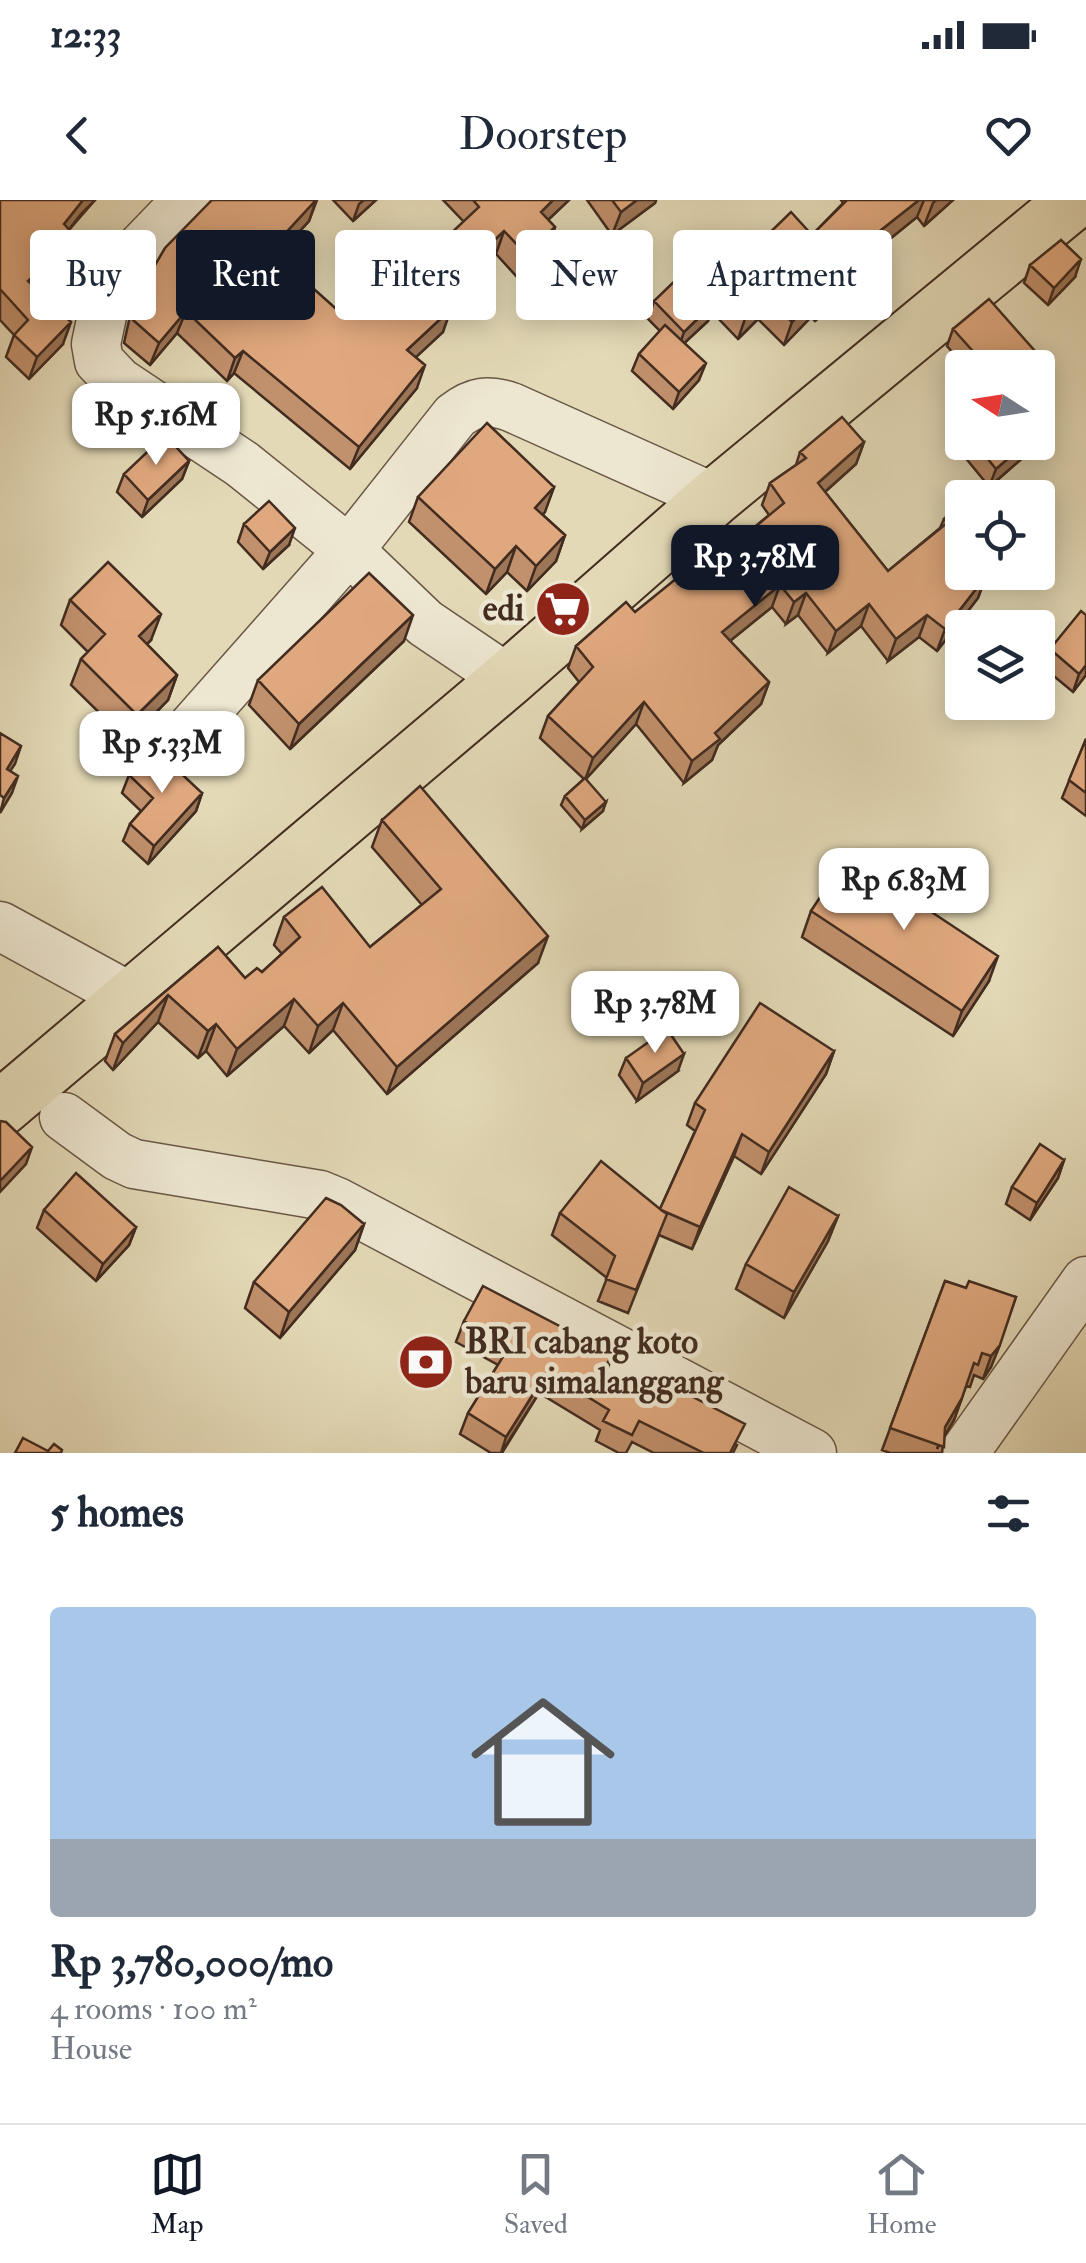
<!DOCTYPE html>
<meta charset="utf-8">
<style>
body{margin:0;font-family:"IM FELL Double Pica",serif;background:#f2f2f3;color:#1f2937;height:100vh;display:flex;flex-direction:column;font-size:38px;white-space:nowrap}
*{box-sizing:border-box;margin:0}
p{font-size:32px;color:#747a83}
.icon{flex:none;width:55px;height:55px;fill:none;stroke:currentColor;stroke-width:2;stroke-linecap:round;stroke-linejoin:round}
.map{position:relative;height:1253px;overflow:hidden}
.side{display:flex;flex-direction:column;background:#fff;flex:1}
.side>*{flex:none}
.banner{position:absolute;left:30px;top:30px;width:1028px;height:90px;display:flex;gap:20px}
.needle{width:65px;rotate:282deg}
.controls{position:absolute;left:945px;top:150px;display:grid;gap:20px}
.controls a{display:grid;place-items:center;width:110px;height:110px;border-radius:10px;background:#fff;box-shadow:0 5px 25px #0003;font-size:50px}
.price{position:absolute;translate:-50% -85px;padding:0 22px;border-radius:20px;background:#fff;color:#222;font-size:32px;line-height:65px;filter:drop-shadow(0 2px 5px #0008)}
.price::after{content:'';position:absolute;left:50%;top:60px;width:30px;height:22px;margin-left:-15px;background:inherit;clip-path:polygon(0 0,100% 0,50% 100%)}
.price.selected{background:#111827;color:#fff}
ul{padding:0;list-style:none}
li{display:grid;align-content:center;gap:20px;height:530px;padding:0 50px}
li+li{border-top:2px solid #e0e1e3}
li span{display:grid;place-items:center;height:310px;border-radius:10px;color:#555}
li>.icon{margin-inline-start:auto}
span .icon{width:180px;height:180px;fill:#fffc;stroke-width:1}
li b{font-size:42px}
h2{display:flex;justify-content:space-between;align-items:center;height:120px;padding:0 50px;font-size:42px}
.pill{padding:0 35px;border-radius:10px;background:#fff;box-shadow:0 5px 25px #0003;font-size:35px;line-height:90px}
.pill.selected{background:#111827;color:#fff}
.status{display:flex;justify-content:space-between;align-items:center;height:70px;padding:0 50px;background:#fff;direction:ltr}
.status svg{height:28px;fill:currentColor}
header{display:flex;justify-content:space-between;align-items:center;height:130px;padding:0 50px;background:#fff;font-size:45px;font-weight:600}
.tabs{display:flex;justify-content:space-around;align-items:center;height:140px;border-top:2px solid #e0e1e3;background:#fff;font-size:28px;color:#747a83}
.tabs a{display:grid;justify-items:center;gap:5px}
.tabs .selected{color:#111827}
.map>svg:first-child{display:block}
</style>
<div class="status"><b>12:33</b><svg viewBox="0 0 49 12"><path d="M0 12V9h3v3zM5 12V6h3v6zM10 12V3h3v9zM15 12V0h3v12zM26 1h20v11H26zM47 4h2v5h-2z"/></svg></div>
<header><svg class="icon" aria-label="back" viewBox="0 0 24 24"><path d="M15 5l-7 7 7 7"/></svg>Doorstep<svg class="icon" aria-label="heart" viewBox="0 0 24 24"><path d="M12 20l-8-8c-3-5 5-10 8-4 3-6 11-1 8 4z"/></svg></header>
<div class="map">
<svg width="1086" height="1253" viewBox="0 0 1086 1253">
<rect width="100%" height="100%" fill="#e3d9b6"/>
<filter id="stains"><feTurbulence type="fractalNoise" baseFrequency=".002" numOctaves="4"/><feColorMatrix values="0 0 0 0 .2 0 0 0 0 .09 0 0 0 0 .02 0 0 0 .5 -.17"/></filter>
<radialGradient id="worn" r=".72"><stop offset=".6" stop-color="#630" stop-opacity="0"/><stop offset="1" stop-color="#630" stop-opacity=".3"/></radialGradient>
<g fill="none" stroke-linecap="round" stroke-linejoin="round">
<g stroke="#6a5746" stroke-width="51">
<path id="minor" d="M187,0l-52,54 -31,52 -8,38 3,17 20,21 123,82 107,86 76,73 83,56
M174,548l175,-198 106,-134c19,-15 33,-17 56,-9l203,91
M0,726l130,71
M64,917l53,39 17,8 186,31 17,7 475,251
M964,1253l122,-172"/>
</g>
<g stroke="#422c20" stroke-width="59">
<path id="major" d="M0,909l508,-430 206,-181 361,-298"/>
</g>
<use href="#minor" stroke="#ede6d0" stroke-width="48"/>
<use href="#major" stroke="#e3d9b6" stroke-width="55"/>
</g>
<path fill="#c1906c" stroke="#422c20" stroke-width="2.5" d="M0,0h95l-26,30 6,6 -8,22 -31,30 27,56 -34,35 -23,-22 8,-22 -14,-15z
M212,0h105l-8,21 -34,37 36,34 32,23 26,-24 -11,-12 8,-23 48,12 50,-46 -21,-22h126l-21,20 7,7 -8,23 -30,27 -21,-23 -51,48 -2,30 -28,25 2,31 -67,81 -116,-96 -7,8 -50,-48 -27,32 -26,-22 6,-27 8,-22z
M333,0h43l-23,21z
M587,0h69l-1,3 -43,32z
M841,0h112l-29,26 -7,-9 -42,34 -5,15 -55,55 -4,-4 -27,28 -26,-26 -20,20 -27,-28 -3,10 -24,22 15,37 -26,29 -41,-38 7,-17 21,-23 -12,-12 6,-18 53,-5 5,-14 39,-31 61,-16 31,-32z
M1030,65l45,12 -27,28 -24,-22z
M953,129l97,39 -6,17 -6,6v-23h-72l-19,-22z
M962,217v25h69l-4,12 -34,30h-6l-37,-45 7,-17z
M864,242l-8,22 -31,28 63,79 52,-43 4,-9 18,-15v68l24,4 -8,22 -41,53 -18,-14 -31,24 -27,-35 -33,27 -30,-38 -12,9 -14,-17 -42,34 39,41 -8,22 -43,41 -6,15 -28,23 -48,-59 -50,55 17,32 -21,18 -21,-24 4,-9 19,-17 -44,-41 8,-22 31,-34 -11,-14 8,-22 59,-34 80,-52 54,-45 -7,-10 8,-22 26,-18 4,-13z
M189,261l-7,18 -40,38 -25,-25 7,-18z
M554,287l-11,28 22,20 -9,26 -29,30 -20,-19 -21,22 -77,-72 9,-25z
M244,324l45,21 -26,24 -25,-27z
M70,400l81,40 -4,4 30,31 -9,25 -40,41 -57,-56 10,-26 7,-7 -27,-27z
M404,441l-114,108 -41,-44 9,-25z
M1050,449l36,26 -13,17 -30,-25z
M1086,539v77l-24,-18z
M129,575l73,18 -6,18 -48,53 -25,-23 7,-17 11,-13 -19,-18z
M382,620l156,143 -151,131 -54,-64 -24,23 -25,-27 -57,50 -21,-25 -8,7 -40,-36 -45,48 -8,-9 10,-27 103,-87 27,31 17,-6 20,-18 -8,-9 10,-28 86,30 52,-42 -50,-58z
M811,711l178,70 -36,55 -151,-99z
M834,851l-8,23 -65,100 -27,-18 -42,93 -33,-14 -31,78 -30,-12 9,-23 -55,-43 8,-22 100,-4 35,-78 -8,-6 8,-22z
M626,858l52,13 -41,30 -18,-26z
M1064,960l-6,18 -28,42 -24,-16 6,-17z
M44,1010l92,17 -7,18 -33,36 -59,-53z
M838,1016l-10,25 -44,77 -48,-29 10,-25z
M364,1024l-9,26 -75,88 -35,-30 9,-26z
M945,1081l21,7 50,9 -25,70 -8,12 -9,-4 -4,12 -4,-1 -12,34 -10,16 -2,17h-52l-8,-3z
M464,1121l149,33 -7,19 131,72 -4,8h-79l-22,-11 -6,11h-7l-23,-12 4,-11 -61,-37 -37,60h-11l-31,-19 8,-21 30,-48 -42,-23z"/>
<path fill="#9d7658" stroke="#422c20" stroke-width="2.5" d="M83,0h12l-14,14 -25,32 8,-22z
M316,0l-7,21 -49,53 8,-22z
M364,0h12l-23,21 6,-17z
M553,0h16l-37,35 9,-23z
M637,0h19l-1,3 -43,32 9,-23z
M919,0h5l-7,17 -42,34 -5,15 -55,55 8,-23 49,-61z
M936,0h17l-29,26 9,-23z
M555,27l-8,23 -30,27 9,-23z
M504,31l-8,23 -67,63 8,-23z
M75,36l-8,22 -47,45 8,-22z
M1081,59l-6,18 -27,28 6,-17z
M819,94l-8,23 -27,28 8,-23z
M766,97l-8,22 -20,20 8,-23z
M714,103l-6,18 -30,28 6,-17z
M451,109l-8,23 -44,41 8,-23z
M186,111l-9,22 -27,32 9,-22z
M71,122l-8,22 -34,35 8,-22z
M243,151l-9,22 -7,8 8,-23z
M706,163l-7,17 -26,29 6,-17z
M425,165l-8,23 -67,81 9,-22z
M1050,168l-6,17 -6,6v-12z
M864,242l-8,22 -46,41 8,-22z
M1027,242h4l-4,12 -38,33 7,-18z
M189,261l-7,18 -40,38 6,-17z
M554,287l-9,25 -19,21 9,-25z
M295,328l-6,17 -26,24 7,-17z
M565,335l-9,26 -29,30 9,-25z
M516,346l-9,26 -21,22 9,-25z
M986,376l-8,22 -41,53 8,-22z
M780,385l-8,22 -58,47 8,-22z
M806,393l-8,22 -12,9 8,-22z
M869,404l-8,22 -33,27 8,-22z
M161,414l-10,26 -22,22 10,-26z
M413,415l-9,26 -114,108 9,-25z
M927,415l-8,22 -31,24 8,-22z
M1086,465v10l-13,17 6,-18z
M177,475l-9,25 -40,41 9,-26z
M769,482l-8,22 -43,41 -6,15 -28,23 8,-22 23,-28z
M644,502l-8,22 -51,56 8,-22z
M21,546l-6,18 -15,22 7,-17z
M18,576l-6,17 -12,20 4,-15z
M202,593l-6,18 -48,53 6,-18z
M606,602l-3,9 -21,18 3,-9z
M548,736l-10,27 -151,131 10,-27z
M998,756l-9,25 -36,55 9,-25z
M168,795l-10,27 -45,48 10,-27z
M294,799l-10,27 -57,50 10,-27z
M343,803l-10,27 -24,23 9,-27z
M216,824l-10,27 -8,7 10,-27z
M834,851l-8,23 -65,100 8,-22z
M684,854l-6,17 -41,30 6,-18z
M742,934l-8,22 -42,93 8,-22z
M32,947l-6,17 -26,28v-11z
M1064,960l-6,18 -28,42 7,-17z
M838,1016l-10,25 -44,77 10,-26z
M364,1024l-9,26 -75,88 9,-26z
M136,1027l-7,18 -33,36 7,-17z
M1000,1145l-9,22 -8,12 8,-23z
M547,1172l-8,21 -38,60 5,-16z
M962,1198l-8,22 -17,29 8,-22z"/>
<path fill="#e0a87e" stroke="#422c20" stroke-width="2.5" d="M0,0h83l-19,24 11,12 -47,45 43,41 -34,35 -23,-22 14,-15 -28,-31z
M212,0h104l-48,52 43,40 3,-3 29,26 42,-38 -19,-21 21,-18 27,30 65,-61 -6,-7h80l-12,12 14,15 -29,27 -22,-23 -67,63 14,15 -44,41 18,15 -66,82 -116,-96 -8,7 -49,-47 -27,32 -26,-23 5,-26 27,-46z
M612,0h25l-16,12z
M847,0h72l-47,37 6,6 -55,55 -4,-4 -27,28 -26,-25 -20,19 -34,-34 35,-35 4,4 40,-39 21,23z
M1061,40l20,19 -27,29 -24,-23z
M684,72l30,31 -30,29 -30,-31z
M989,99l61,69 -12,11v-11h-50l-35,-39z
M665,125l41,38 -27,29 -40,-38z
M842,217l22,25 -46,41 70,88 59,-48 -3,-4 18,-15v68h20l4,4 -41,53 -18,-14 -31,24 -27,-35 -33,27 -30,-38 -12,9 -14,-17 -58,47 47,50 -54,51 5,6 -28,22 -48,-59 -51,56 -45,-42 45,-49 -17,-21 50,-44 9,10 74,-60 6,8 69,-57 -14,-20 36,-25 -6,-6z
M962,217v12l-5,-7z
M487,223l67,64 -19,21 30,27 -29,31 -20,-20 -21,23 -77,-72z
M165,235l24,26 -41,39 -24,-26z
M974,242h53l-31,27z
M991,281l12,17h-33z
M269,301l26,27 -25,24 -26,-28z
M108,362l53,52 -22,22 38,39 -40,40 -56,-56 24,-25 -35,-34z
M369,373l44,42 -114,109 -41,-44z
M1081,411l5,4v50l-7,9 -29,-25z
M0,533l21,13 -14,23 11,7 -14,22 -4,-3z
M1086,539v54l-17,-13z
M154,548l48,45 -48,53 -24,-22 23,-26 -24,-23z
M585,578l21,24 -21,18 -20,-24z
M420,586l128,150 -151,131 -54,-64 -25,23 -24,-27 -57,50 -21,-25 -8,7 -40,-36 -45,48 -8,-9 103,-87 27,31 12,-10 5,4 38,-35 -16,-20 38,-30 48,60 71,-58 -59,-69z
M847,656l151,100 -36,55 -151,-100z
M760,803l74,48 -65,101 -27,-18 -42,93 -39,-17 6,4 -31,76 -30,-11 9,-23 -55,-43 41,-52 59,48 45,-99 -10,-7z
M667,829l17,25 -41,29 -17,-25z
M0,921l6,1 26,25 -32,34z
M1040,944l24,16 -27,43 -25,-16z
M76,973l60,54 -33,37 -59,-54z
M789,987l49,29 -44,76 -48,-28z
M326,998l15,7 23,19 -75,88 -35,-30z
M945,1081l21,7 3,-7 47,16 -16,48 -9,11 -9,-3 -4,12 -4,-2 -12,35 -17,29 -1,20 -54,-19z
M483,1086l130,68 -11,18 54,27 8,-17 81,42 -15,29h-26l-65,-32 -7,14 -29,-14 6,-11 -62,-38 -41,65 -38,-24 41,-66 -45,-26z
M23,1238l25,13 6,-7 8,6 -1,3h-46z"/>
<defs>
<g id="supermarket-disc" transform="scale(2.875)"><circle r="9.5" fill="#8f2418" stroke="#ede6d0"/><path d="M-6-5.5h2.5l.6 2H6L4.5 2H-2.5L-4.4-4H-6ZM-1.5 3.2a1.3 1.3 0 1 0 .1 0ZM3 3.2a1.3 1.3 0 1 0 .1 0Z" fill="#fff"/></g>
<g id="bank-disc" transform="scale(2.875)"><circle r="9.5" fill="#8f2418" stroke="#ede6d0"/><path d="M-6-4H6V4H-6ZM0-2.3a2.3 2.3 0 1 0 0 4.6a2.3 2.3 0 1 0 0-4.6Z" fill="#fff"/></g>
</defs>
<g fill-rule="evenodd">
<use href="#supermarket-disc" x="563" y="409"/>
<use href="#bank-disc" x="426" y="1162"/>
</g>
<g text-anchor="middle" dominant-baseline="central" stroke-width="9" stroke-linejoin="round" paint-order="stroke">
<g font-size="35" font-weight="bold" fill="#422c20" stroke="#ede6d0" text-anchor="end">
<text x="524" y="409">edi</text>
<text x="465" y="1142" text-anchor="start">BRI cabang koto<tspan x="465" dy="40">baru simalanggang</tspan></text>
</g>
</g>
<rect width="100%" height="100%" filter="url(#stains)"/>
<rect width="100%" height="100%" fill="url(#worn)"/>
</svg>
<div class="controls">
<a><svg class="needle" viewBox="-14 -14 28 28"><path d="M0-13l5 13h-10z" fill="#e53935"/><path d="M0 13l5-13h-10z" fill="#747a83"/></svg></a>
<a><svg class="icon" aria-label="locate" viewBox="0 0 24 24"><circle cx="12" cy="12" r="6"/><path d="M12 2v4M12 18v4M2 12h4M18 12h4"/></svg></a>
<a><svg class="icon" aria-label="layers" viewBox="0 0 24 24"><path d="M12 4l9 5-9 5-9-5zM3 14l9 5 9-5"/></svg></a>
</div>
<b class="price" style="left:156px;top:268px">Rp 5.16M</b>
<b class="price selected" style="left:755px;top:410px">Rp 3.78M</b>
<b class="price" style="left:162px;top:596px">Rp 5.33M</b>
<b class="price" style="left:904px;top:733px">Rp 6.83M</b>
<b class="price" style="left:655px;top:856px">Rp 3.78M</b>
<div class="banner">
<a class="pill">Buy</a>
<a class="pill selected">Rent</a>
<a class="pill">Filters</a>
<a class="pill">New</a>
<a class="pill">Apartment</a>
</div>
</div>
<section class="side">
<h2>5 homes<svg class="icon" aria-label="filters" viewBox="0 0 24 24"><path d="M4 7h16M4 17h16"/><circle cx="9" cy="7" r="2"/><circle cx="15" cy="17" r="2"/></svg></h2>
<ul>
<li><span style="background:linear-gradient(#a9c7e8 75%,#9aa5b1 0)"><svg class="icon" aria-label="home" viewBox="0 0 24 24"><path d="M3 11l9-7 9 7M6 9v11h12V9"/></svg></span><div><b>Rp 3,780,000/mo</b><p>4 rooms · 100 m²</p><p>House</p></div></li>
</ul>
</section>
<nav class="tabs">
<a class="selected"><svg class="icon" aria-label="map" viewBox="0 0 24 24"><path d="M3 6l6-2 6 2 6-2v14l-6 2-6-2-6 2zM9 4v14M15 6v14"/></svg>Map</a>
<a><svg class="icon" aria-label="saved" viewBox="0 0 24 24"><path d="M7 4h10v16l-5-4-5 4z"/></svg>Saved</a>
<a><svg class="icon" aria-label="home" viewBox="0 0 24 24"><path d="M3 11l9-7 9 7M6 9v11h12V9"/></svg>Home</a>
</nav>
